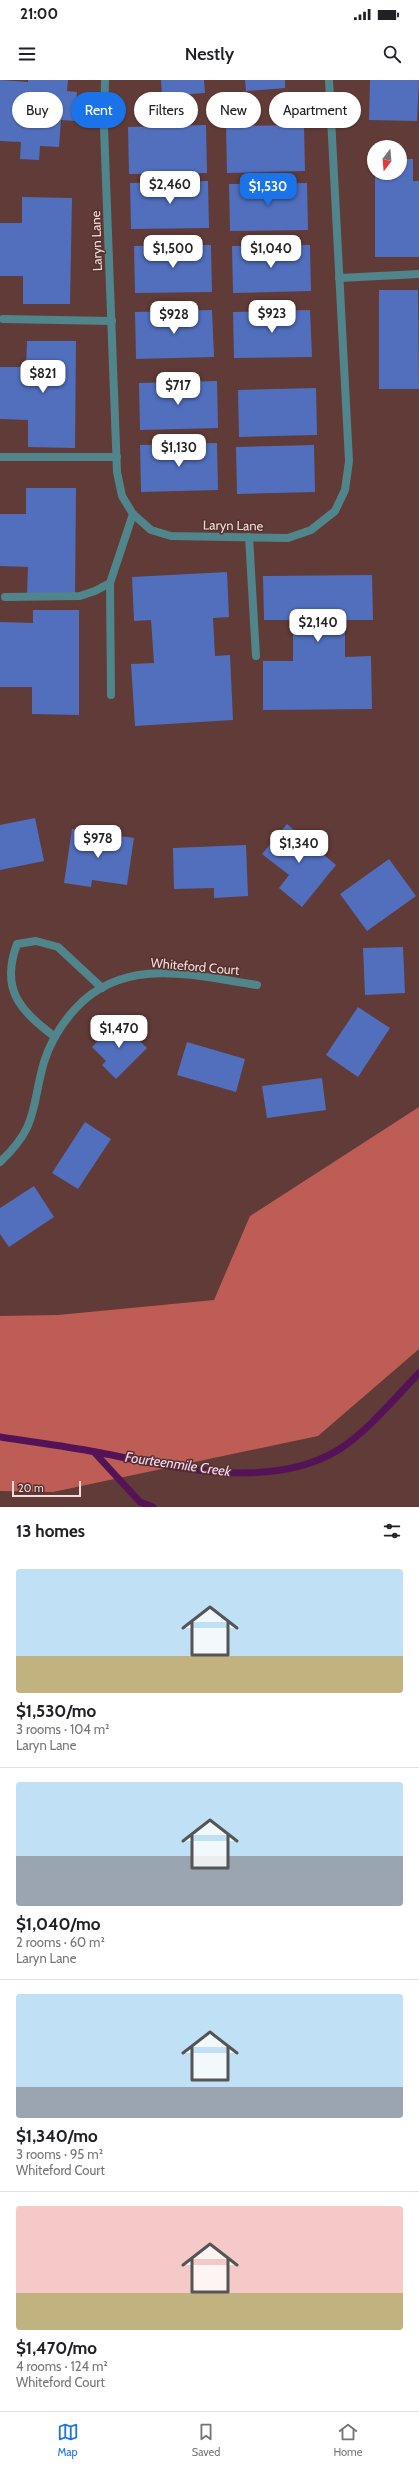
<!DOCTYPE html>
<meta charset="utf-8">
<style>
body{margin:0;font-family:Cabin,sans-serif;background:#f6f6f6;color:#202124;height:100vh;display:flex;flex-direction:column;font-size:15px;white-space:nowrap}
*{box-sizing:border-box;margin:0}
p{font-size:13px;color:#757577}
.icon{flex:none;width:22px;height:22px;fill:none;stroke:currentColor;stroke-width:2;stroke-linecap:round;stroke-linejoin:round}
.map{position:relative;height:1427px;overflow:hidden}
.panel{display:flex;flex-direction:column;background:#fff;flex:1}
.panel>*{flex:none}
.guide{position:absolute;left:12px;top:12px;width:395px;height:36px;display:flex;gap:8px}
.needle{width:26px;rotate:196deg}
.fabs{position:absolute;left:367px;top:60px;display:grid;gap:8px}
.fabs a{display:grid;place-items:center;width:40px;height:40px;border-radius:50%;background:#fff;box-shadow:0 1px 3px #0004;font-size:20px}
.scale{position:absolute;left:12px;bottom:10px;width:69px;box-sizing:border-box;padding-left:4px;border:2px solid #f4dcd9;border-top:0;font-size:11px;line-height:14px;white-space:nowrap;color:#f4dcd9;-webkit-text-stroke:3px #55312d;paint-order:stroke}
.price{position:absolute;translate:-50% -34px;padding:0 9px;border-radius:8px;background:#fff;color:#222;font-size:13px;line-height:26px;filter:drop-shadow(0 1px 2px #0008)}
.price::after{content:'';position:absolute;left:50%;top:24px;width:12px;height:9px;margin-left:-6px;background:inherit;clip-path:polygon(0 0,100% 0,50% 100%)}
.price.active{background:#1a73e8;color:#fff}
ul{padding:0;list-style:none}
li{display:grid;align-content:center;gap:8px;height:212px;padding:0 16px}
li+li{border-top:1px solid #e0e0e0}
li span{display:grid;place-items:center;height:124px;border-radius:4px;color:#555}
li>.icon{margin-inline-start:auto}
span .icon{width:72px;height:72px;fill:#fffc;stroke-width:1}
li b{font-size:17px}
h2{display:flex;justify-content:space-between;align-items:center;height:48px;padding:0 16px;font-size:17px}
.pill{padding:0 14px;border-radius:18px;background:#fff;box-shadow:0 1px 3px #0004;font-size:14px;line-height:36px}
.pill.active{background:#1a73e8;color:#fff}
.status{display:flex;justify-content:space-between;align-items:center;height:28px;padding:0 20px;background:#fff;direction:ltr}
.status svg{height:11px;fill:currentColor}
header{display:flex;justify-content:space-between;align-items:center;height:52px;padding:0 16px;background:#fff;font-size:18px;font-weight:600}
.dock{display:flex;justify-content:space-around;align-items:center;height:56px;border-top:1px solid #e0e0e0;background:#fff;font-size:11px;color:#757577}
.dock a{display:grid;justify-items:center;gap:2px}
.dock .active{color:#1a73e8}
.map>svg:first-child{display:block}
</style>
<div class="status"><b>21:00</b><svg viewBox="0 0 49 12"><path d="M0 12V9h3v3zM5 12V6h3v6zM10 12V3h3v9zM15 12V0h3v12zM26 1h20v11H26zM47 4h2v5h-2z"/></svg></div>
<header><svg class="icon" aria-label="menu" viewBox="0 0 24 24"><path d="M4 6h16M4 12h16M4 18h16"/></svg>Nestly<svg class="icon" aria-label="search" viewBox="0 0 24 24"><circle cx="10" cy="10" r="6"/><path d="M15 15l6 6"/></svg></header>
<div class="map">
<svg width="419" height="1427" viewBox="0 0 419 1427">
<rect width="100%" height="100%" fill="#603b37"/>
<path fill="#be5d55" d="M419,1027v242l-101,87 -265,56 -53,-1v-175l58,-1 156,-15 36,-84z"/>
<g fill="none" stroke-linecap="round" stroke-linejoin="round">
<path stroke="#541357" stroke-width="7" d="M0,1357c32,5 64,9 96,15 73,14 174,40 242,-2 29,-18 58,-53 81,-77
M94,1372l46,50 13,5"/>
</g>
<path fill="#516fbd" d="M0,0l28,2v-2h40l-1,11 10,1 -2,29 -14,-1 -2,27 -19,-1 -1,14 -19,-1 1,-17 -21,-1z
M161,0h43l1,13 -43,3z
M245,0h40v8l-39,3z
M370,0h49l-2,41 -48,-1z
M206,45l1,48 -78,1 -1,-47z
M304,45l1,46 -78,2 -1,-47z
M400,79h13v22h6v76h-44v-84h25z
M208,101l1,47 -78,1 -1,-46z
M307,103l1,47 -78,1 -1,-47z
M22,117l50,1 -2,106h-47v-28h-23v-53h22z
M211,165l1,47 -77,1 -1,-47z
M310,165l1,46 -78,2 -1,-47z
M379,210h39l1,99h-40z
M212,230l2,47 -78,2 -1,-47z
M310,230l2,47 -78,1 -1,-46z
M27,261h49l-1,107 -47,-1v-27l-28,-1v-52h26z
M217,301l1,47 -78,2 -1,-47z
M316,308l1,47 -78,2 -1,-47z
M217,363l1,47 -77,2 -1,-47z
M314,365l1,47 -78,2 -1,-47z
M26,408h50l-1,107 -48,-1 1,-27 -28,-1v-52h26z
M227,492l2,45 -16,1 2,38 15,-1 3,65 -98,6 -4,-62 23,-1 -3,-43 -17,1 -2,-44z
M372,495l1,45h-28v37l26,-1 1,53 -109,1v-49h30v-41h-29l-1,-44z
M33,530h46v105l-47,-1v-27h-32v-65l33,1z
M35,738l9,43 -44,9v-45z
M287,744l49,41 -34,42 -23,-19 10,-13 -27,-21z
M72,749l62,9 -7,47 -35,-5 -1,7 -27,-4z
M246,765l2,51 -34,2v-10l-40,1 -1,-41z
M389,779l27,37 -49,35 -27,-37z
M403,867l2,46 -40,2 -2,-47z
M358,927l32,21 -32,49 -32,-22z
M118,940l29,28 -31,31 -14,-14 4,-4 -14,-14z
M187,962l58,17 -9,33 -59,-17z
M322,998l4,32 -59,8 -5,-32z
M85,1042l26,17 -33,50 -26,-16z
M34,1106l20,31 -45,30 -9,-13v-26z"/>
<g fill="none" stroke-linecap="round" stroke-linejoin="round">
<path stroke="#50858c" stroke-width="8" d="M339,198l80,-4
M3,239l109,2
M0,377h117
M249,457l7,119
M5,517l75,-1 15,-5 15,-8
M111,615l-1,-112 23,-69
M55,957c-35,-27 -55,-47 -38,-93l19,-3 22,6 44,41"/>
<path stroke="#50858c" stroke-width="8" d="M105,0l-1,48 13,344 5,24 11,18 18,16 20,6 117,2 23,-8 24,-19 10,-21 4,-29 -20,-381
M0,1082c39,-36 31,-55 44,-100 7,-22 17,-38 32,-54 49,-53 119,-32 181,-23"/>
</g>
<g text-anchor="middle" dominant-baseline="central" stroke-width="3" stroke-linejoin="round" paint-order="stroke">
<g font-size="13" fill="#f4dcd9" stroke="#55312d">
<text transform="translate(96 161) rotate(-92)">Laryn Lane</text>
<text transform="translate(233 445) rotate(1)">Laryn Lane</text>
<text transform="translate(195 886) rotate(5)">Whiteford Court</text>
</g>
<g font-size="14" font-style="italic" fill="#fad5fa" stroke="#55312d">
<text transform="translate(178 1384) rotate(8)">Fourteenmile Creek</text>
</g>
</g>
</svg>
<div class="fabs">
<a><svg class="needle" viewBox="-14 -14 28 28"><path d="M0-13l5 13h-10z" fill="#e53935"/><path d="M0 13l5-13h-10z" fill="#757577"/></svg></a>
</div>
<div class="scale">20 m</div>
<b class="price" style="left:170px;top:125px">$2,460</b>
<b class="price active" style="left:268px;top:127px">$1,530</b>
<b class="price" style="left:173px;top:189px">$1,500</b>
<b class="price" style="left:271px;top:189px">$1,040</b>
<b class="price" style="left:272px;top:254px">$923</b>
<b class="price" style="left:174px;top:255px">$928</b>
<b class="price" style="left:43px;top:314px">$821</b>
<b class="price" style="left:178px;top:326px">$717</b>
<b class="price" style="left:179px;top:388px">$1,130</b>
<b class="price" style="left:318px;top:563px">$2,140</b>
<b class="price" style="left:98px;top:779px">$978</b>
<b class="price" style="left:299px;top:784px">$1,340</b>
<b class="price" style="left:119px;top:969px">$1,470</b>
<div class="guide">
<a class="pill">Buy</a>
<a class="pill active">Rent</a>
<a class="pill">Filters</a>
<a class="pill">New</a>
<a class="pill">Apartment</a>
</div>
</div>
<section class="panel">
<h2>13 homes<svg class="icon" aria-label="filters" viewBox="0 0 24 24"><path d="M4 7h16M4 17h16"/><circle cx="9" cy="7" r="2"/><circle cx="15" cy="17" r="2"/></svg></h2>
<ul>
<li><span style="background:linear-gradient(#bfe0f5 70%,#c2b280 0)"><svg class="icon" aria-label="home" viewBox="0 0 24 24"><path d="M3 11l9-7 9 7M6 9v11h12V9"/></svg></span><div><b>$1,530/mo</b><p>3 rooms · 104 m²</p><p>Laryn Lane</p></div></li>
<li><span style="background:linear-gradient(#bfe0f5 60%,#9aa5b1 0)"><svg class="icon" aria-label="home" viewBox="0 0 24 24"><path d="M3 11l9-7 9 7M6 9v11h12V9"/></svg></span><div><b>$1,040/mo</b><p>2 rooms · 60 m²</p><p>Laryn Lane</p></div></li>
<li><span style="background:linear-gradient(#bfe0f5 75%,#9aa5b1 0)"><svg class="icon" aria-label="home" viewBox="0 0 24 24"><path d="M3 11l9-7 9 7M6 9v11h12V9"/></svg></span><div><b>$1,340/mo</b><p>3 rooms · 95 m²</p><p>Whiteford Court</p></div></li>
<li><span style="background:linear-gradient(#f6c9c9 70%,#c2b280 0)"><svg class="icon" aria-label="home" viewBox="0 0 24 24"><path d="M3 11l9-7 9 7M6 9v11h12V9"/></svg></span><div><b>$1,470/mo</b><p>4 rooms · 124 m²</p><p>Whiteford Court</p></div></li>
</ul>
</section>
<nav class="dock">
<a class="active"><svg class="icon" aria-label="map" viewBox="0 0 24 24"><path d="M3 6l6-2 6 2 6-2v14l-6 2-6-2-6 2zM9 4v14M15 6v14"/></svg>Map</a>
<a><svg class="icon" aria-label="saved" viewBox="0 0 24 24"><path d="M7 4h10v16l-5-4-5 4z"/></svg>Saved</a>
<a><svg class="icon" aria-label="home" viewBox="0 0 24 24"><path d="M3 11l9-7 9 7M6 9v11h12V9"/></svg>Home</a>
</nav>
